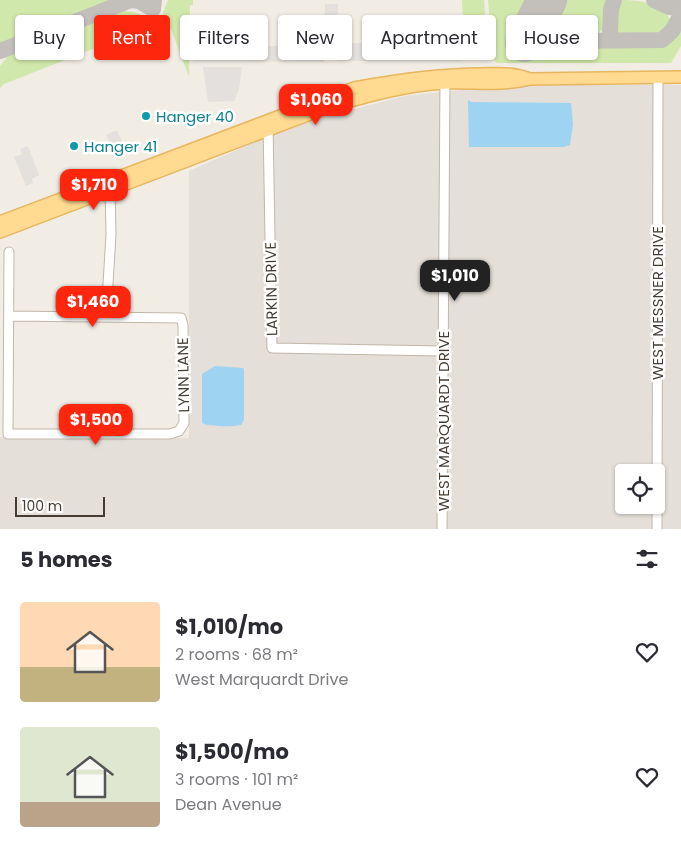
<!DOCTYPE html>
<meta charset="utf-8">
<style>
body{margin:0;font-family:Poppins,sans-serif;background:#f7f7f7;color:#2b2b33;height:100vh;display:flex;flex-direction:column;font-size:19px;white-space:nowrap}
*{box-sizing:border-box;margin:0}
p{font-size:16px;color:#7c7c81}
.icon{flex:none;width:28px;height:28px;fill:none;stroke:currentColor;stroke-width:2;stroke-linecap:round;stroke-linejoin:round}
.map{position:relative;height:529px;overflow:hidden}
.details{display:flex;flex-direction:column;background:#fff;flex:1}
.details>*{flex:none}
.guide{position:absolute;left:15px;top:15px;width:651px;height:45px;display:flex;gap:10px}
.fabs{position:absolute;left:615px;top:464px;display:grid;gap:10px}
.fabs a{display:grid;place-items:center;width:50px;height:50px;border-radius:5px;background:#fff;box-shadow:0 1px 4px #0004;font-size:25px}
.scale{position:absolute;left:15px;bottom:12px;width:90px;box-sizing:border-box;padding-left:5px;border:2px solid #453d34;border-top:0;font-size:14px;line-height:18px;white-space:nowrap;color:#453d34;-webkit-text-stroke:4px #fff;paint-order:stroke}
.price{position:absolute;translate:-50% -42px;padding:0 11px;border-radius:10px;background:#ff260e;color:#fff;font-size:16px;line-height:32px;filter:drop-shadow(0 1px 2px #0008)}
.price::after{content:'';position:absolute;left:50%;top:30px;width:15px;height:11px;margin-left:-8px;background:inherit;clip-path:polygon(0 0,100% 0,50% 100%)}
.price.active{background:#222;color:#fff}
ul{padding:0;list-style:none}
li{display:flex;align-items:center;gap:15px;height:125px;padding:0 20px}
li span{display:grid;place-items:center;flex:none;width:140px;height:100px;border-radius:5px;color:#555}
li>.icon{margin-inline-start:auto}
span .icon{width:60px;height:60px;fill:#fffc;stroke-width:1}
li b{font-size:21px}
h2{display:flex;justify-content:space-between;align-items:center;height:60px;padding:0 20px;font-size:21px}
.pill{padding:0 18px;border-radius:5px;background:#fff;box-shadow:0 1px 4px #0004;font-size:18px;line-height:45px}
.pill.active{background:#ff260e;color:#fff}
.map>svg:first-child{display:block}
</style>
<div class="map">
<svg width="681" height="529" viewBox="0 0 681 529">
<rect width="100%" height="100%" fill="#f2ede4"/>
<path fill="#e4dfd9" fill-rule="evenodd" d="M515,84l166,1v444h-681v-92l189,1v-267l110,-48 106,-27zM624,472h32v33h-32z"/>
<path fill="#d0e8ab" d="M0,0h113l-113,44z
M168,0h25v5h-3l-1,72 -18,-48 -4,-1 -4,-15z
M462,0h22l4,58 -23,2z
M488,0h48l-20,38 18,9h123l12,-4 12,-16v19l-10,17h-174l-4,-5z
M559,0h47l-1,27 -8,7 -40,-1 -4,-4 -3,-9z
M623,0c15,0 41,3 47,20l-3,10 -8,5 -42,-2c-5,-9 -3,-27 6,-33z
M122,11c10,0 20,2 27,10l-3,10 -16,6 -4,-1 -122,48 -4,4v-22l8,-10z"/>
<path fill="#e3e0dd" d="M325,4h13v39l124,1 -1,17h-123l-1,-15 -12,1 -1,15 -131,-1v-15h131z
M203,67h39l-3,22 -5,12 -26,1z
M117,130l7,16 -11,5 -7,-16z
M28,146l11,29 -7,4 1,4 -7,3 -12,-29 8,-3 -2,-5z"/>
<path fill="#9ed4f2" d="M468,100l3,2 100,1 2,21 -3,21 -6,2h-95z
M215,366l28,2 1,2v50l-3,5c-8,2 -32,2 -39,-2v-49z"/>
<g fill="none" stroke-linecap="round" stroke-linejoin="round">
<path stroke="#c3c0bc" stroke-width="16" d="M131,0l8,1 14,8 1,-9
M654,0l15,7 12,1
M544,7c-3,14 -7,28 10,34l108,-1 10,-9 9,-16
M610,32l1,-23 3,-9
M0,51l131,-51"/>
<path stroke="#c3c0bc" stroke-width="40" d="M525,42l22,-42"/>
<g stroke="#c1b7a9" stroke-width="11">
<path id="minor" d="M268,124l4,224 171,3
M9,316l172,2 2,7 1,98 -5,8 -9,3h-162l1,-182
M106,316l5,-81 -1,-49
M442,529l3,-452
M657,529l1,-452"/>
</g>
<g stroke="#e7b65e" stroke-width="14">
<path id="major" d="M0,222l354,-134c43,-8 83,-14 127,-14 18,0 32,-2 49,5
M0,232l326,-124c38,-11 79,-23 120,-25 28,-1 57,3 84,-4l151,-2"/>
</g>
<use href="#minor" stroke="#fff" stroke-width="9"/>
<use href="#major" stroke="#ffda90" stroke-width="11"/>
</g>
<g fill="#0f9aa8" stroke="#fff" stroke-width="2">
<circle cx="146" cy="116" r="5"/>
<circle cx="74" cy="146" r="5"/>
</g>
<g text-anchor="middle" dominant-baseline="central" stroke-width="5" stroke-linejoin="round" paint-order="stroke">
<g font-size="15" fill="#0d838f" stroke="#fff" text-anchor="start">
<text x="156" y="116">Hanger 40</text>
<text x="84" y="146">Hanger 41</text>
</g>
<g font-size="15" fill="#453d34" stroke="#fff">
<text transform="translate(271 289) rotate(-91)">LARKIN DRIVE</text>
<text transform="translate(657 303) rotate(-90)">WEST MESSNER DRIVE</text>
<text transform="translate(183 375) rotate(-91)">LYNN LANE</text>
<text transform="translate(443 421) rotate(-90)">WEST MARQUARDT DRIVE</text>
</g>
</g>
</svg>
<div class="fabs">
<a><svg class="icon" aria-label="locate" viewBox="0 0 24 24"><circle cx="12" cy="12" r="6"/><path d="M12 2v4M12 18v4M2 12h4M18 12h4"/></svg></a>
</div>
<div class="scale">100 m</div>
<b class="price" style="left:316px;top:126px">$1,060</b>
<b class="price" style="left:94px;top:211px">$1,710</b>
<b class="price active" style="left:455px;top:302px">$1,010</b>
<b class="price" style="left:93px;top:328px">$1,460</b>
<b class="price" style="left:96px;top:446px">$1,500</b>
<div class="guide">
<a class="pill">Buy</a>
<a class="pill active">Rent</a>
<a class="pill">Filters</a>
<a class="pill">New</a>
<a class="pill">Apartment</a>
<a class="pill">House</a>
</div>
</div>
<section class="details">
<h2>5 homes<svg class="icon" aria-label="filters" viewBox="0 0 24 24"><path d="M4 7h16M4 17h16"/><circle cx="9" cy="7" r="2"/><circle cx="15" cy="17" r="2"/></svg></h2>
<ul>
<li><span style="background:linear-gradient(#ffd9b3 65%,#c2b280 0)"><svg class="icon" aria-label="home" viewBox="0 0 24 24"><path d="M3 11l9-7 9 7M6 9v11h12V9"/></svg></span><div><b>$1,010/mo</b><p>2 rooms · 68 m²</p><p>West Marquardt Drive</p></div><svg class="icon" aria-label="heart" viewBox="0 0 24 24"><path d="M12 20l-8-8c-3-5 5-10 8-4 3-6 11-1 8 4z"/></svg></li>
<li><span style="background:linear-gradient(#dfe7d0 75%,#b9a48a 0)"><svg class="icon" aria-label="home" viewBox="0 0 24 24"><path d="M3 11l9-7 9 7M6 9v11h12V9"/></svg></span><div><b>$1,500/mo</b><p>3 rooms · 101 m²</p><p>Dean Avenue</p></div><svg class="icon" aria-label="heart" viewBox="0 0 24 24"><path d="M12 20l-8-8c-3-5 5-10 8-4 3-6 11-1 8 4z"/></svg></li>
</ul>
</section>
